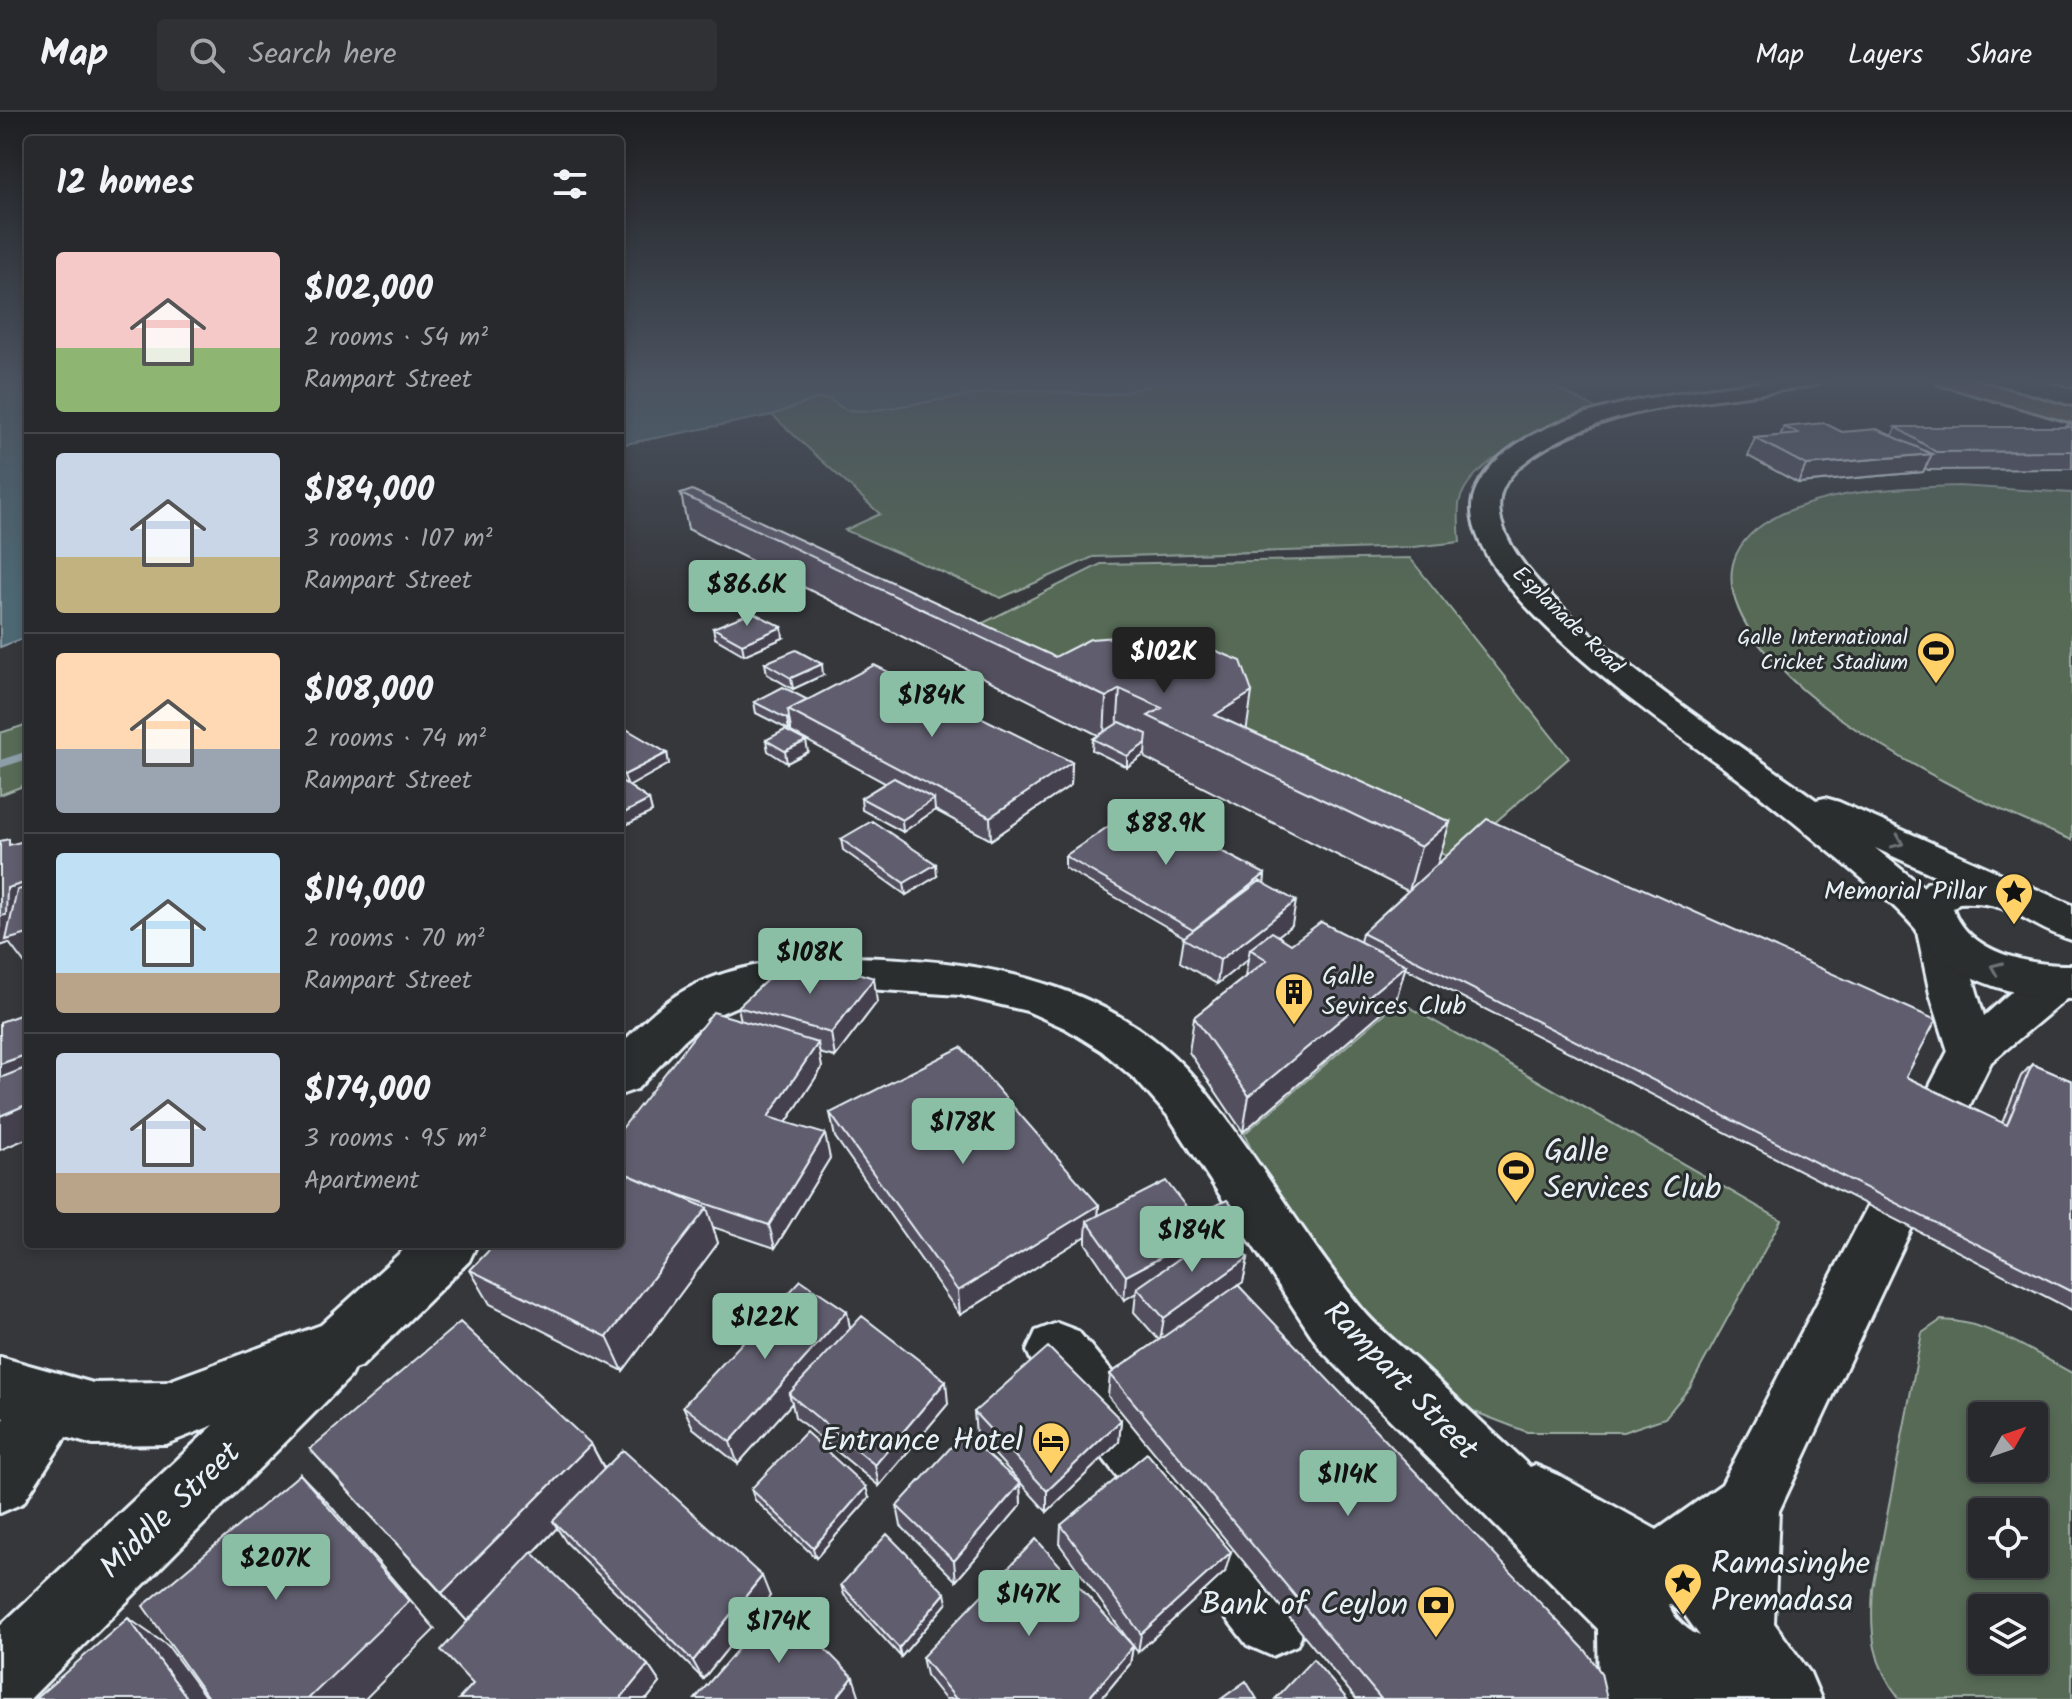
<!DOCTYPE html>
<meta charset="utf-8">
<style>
body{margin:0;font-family:Kalam,sans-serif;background:#303134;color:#f1f3f6;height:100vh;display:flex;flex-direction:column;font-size:30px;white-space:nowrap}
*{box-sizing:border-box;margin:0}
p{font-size:26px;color:#a5a6a9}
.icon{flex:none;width:44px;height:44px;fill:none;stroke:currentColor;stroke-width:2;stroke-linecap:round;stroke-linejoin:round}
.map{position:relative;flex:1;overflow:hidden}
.side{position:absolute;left:24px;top:24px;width:600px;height:1112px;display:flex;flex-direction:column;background:#28292c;border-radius:8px;box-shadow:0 4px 12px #0003,0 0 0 2px #444548}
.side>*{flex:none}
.needle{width:52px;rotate:50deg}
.controls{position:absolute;left:1968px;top:1290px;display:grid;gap:16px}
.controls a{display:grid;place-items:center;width:80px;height:80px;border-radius:8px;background:#28292c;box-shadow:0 4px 12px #0003,0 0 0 2px #444548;font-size:40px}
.price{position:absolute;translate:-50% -68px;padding:0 18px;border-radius:8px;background:#8abfa5;color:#111;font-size:26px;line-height:52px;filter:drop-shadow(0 2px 4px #0008)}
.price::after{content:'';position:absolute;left:50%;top:48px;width:24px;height:18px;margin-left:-12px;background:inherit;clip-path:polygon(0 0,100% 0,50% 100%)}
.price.current{background:#222;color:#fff}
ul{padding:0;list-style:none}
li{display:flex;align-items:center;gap:24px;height:200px;padding:0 32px}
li+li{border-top:2px solid #444548}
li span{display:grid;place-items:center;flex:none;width:224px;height:160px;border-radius:8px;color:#555}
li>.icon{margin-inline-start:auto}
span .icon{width:96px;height:96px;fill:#fffc;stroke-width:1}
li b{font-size:34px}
h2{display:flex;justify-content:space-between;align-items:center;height:96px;padding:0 32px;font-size:34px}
header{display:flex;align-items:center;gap:48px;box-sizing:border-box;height:112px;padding:0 40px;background:#28292c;border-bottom:2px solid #444548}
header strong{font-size:38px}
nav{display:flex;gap:44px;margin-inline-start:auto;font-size:28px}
.search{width:560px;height:72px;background:#303134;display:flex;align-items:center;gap:20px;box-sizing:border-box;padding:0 28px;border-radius:8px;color:#a5a6a9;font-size:30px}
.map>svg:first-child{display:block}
</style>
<header>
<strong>Map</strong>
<div class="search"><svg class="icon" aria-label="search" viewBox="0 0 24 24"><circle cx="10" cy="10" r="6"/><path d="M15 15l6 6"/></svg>Search here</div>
<nav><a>Map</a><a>Layers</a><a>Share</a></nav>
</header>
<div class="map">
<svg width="2072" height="1587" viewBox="0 0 2072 1587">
<rect width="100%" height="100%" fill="#35373b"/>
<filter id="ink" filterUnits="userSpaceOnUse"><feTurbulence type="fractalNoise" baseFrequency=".0125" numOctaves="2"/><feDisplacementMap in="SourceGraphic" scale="16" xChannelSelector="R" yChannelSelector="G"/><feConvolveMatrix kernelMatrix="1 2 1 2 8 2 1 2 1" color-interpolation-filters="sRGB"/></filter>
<g filter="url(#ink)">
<path fill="#566a55" stroke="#9faea6" stroke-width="2" fill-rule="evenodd" d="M1174,267h366l59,31c-40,12 -132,48 -140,94 -1,12 0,26 1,38l-47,5 -320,10 -92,41 -156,-68 35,-16 -108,-99 44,-16h13l17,11 23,1 122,-19 38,-2 74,5 23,-3z
M1958,374l114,7v347c-84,-33 -168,-76 -241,-128 -70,-50 -165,-156 -35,-204 51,-19 107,-20 162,-22z
M1410,446l159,200 -116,101 -486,-228 134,-67z
M28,612v60l-28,11v-62z
M1399,889l382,219 -91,167 -25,31 -42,14h-96l-57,-22 -34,-23 -110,-114 -57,-86 -25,-53z
M1941,1208c47,1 90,31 131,53v326h-172c-28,-35 -30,-66 -27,-110l49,-256zM1982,1304h52v52h-52zM2034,1400v52h-52v-52zM2034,1496v52h-52v-52z"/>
<path fill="#4e6773" stroke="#8c9ea8" stroke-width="2" d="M0,267h28v258l-28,10z
M620,267h554l-48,13 -23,3 -74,-5 -38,2 -122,19 -23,-1 -17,-11h-13l-44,16 -152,30z"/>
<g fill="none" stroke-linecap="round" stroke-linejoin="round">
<path fill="#8c9ea8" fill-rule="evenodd" d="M28,639v8l-28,9v-8z"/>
<g stroke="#e8f1f8" stroke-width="6">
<path id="street" d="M1937,801l15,4 6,10 26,89c23,-19 57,-59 88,-42l-1,21 -80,67 -31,63 -18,6 -18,-6 -7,-14 31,-60 -18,-57 -14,-67 6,-10z
M844,845c132,1 276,23 362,135 55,70 100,148 156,217 15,18 35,34 53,50 38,36 76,72 115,108l5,-2 23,10 99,55 65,-46 148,-282 19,-7 19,7 8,17 -137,292 -5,112 36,50 11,26h-222l-1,-70 -277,-279 -152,-233 -33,-37 -34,-29 -37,-23 -38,-17 -67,-16 -93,-6 -88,5 -28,6 -39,17 -28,23 -47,49 -17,6v-50c16,-16 32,-33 51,-46 48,-34 116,-40 173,-42zM1669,1492l15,10 16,22c-12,-5 -28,-18 -31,-32z
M410,1132h67l-8,17 -107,105 -8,3 -4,8 -320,322h-30v-73l214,-201 -48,19 -73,1 -27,-8 -43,66 -23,10v-89l4,-6 -4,-1v-60l93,26 73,-1 155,-57z
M1057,1211l21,8 219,264 11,25 -11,25 -25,11 -25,-11 -211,-274 -9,-20 9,-20z"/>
</g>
<g stroke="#e8f1f8" stroke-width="6">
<path id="secondary" d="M1780,267h45l-11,6c-80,15 -169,16 -244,50 -24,11 -65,34 -70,63 -17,89 249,251 316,302l9,-2 14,4 233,103v35c-45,-13 -58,-40 -113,-37l-6,5c14,45 78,58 119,57v34c-41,0 -86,-11 -121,-33 -17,-10 -24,-25 -37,-39 -26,-30 -69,-62 -100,-88 -29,-24 -59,-48 -90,-71 -57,-42 -289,-198 -247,-281 42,-85 220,-95 303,-108zM1875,736l68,31 -16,4 -4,4z"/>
</g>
<g stroke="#e8f1f8" stroke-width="6">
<path id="highway" d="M1936,267h33l103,29v14l-133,-38z"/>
</g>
<use href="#street" fill="#2a2d2e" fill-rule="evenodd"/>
<use href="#secondary" fill="#2a2d2e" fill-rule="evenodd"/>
<use href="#highway" fill="#746a5a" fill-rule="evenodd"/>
</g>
<path fill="#53505f" stroke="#e8f1f8" stroke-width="2" d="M2039,267h33v9z
M2072,311v46l-144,1 -3,-2 -2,4 -125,11 -50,-27 7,-18 25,-2 4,-9 108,9 4,-9h168z
M681,382l374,163 192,73 203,92 -13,42 469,213 96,46 19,-47 11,-12 40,17v229l-667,-342 -9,32 -153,132 -54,-80 5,-35 51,-40 3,-18 -31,25 -37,-22 4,-25 -119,-69v-12l200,18 -1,9 28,42 -15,11 14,8 69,-2 2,-9 46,-42 -263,-133v-4l-18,13 -35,-17 1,-11 5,-4 -410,-206z
M713,516l70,10 -39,17 -29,-17z
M765,551l58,12 -30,14 -26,-15z
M808,588l264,62 -1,23 -80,55 -56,-30 -32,22 -41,-22 -1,-12 24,-15 -94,-51v-3l-2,1 -33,-17 -2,-11z
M620,602l7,17 40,22 2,11 -40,22 20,14 3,12 -30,15 -2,-1z
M766,628l42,12 -21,11 -19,-12z
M841,727l96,37 -31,19 -63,-45z
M877,890l-42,55 -16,-4 3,15 -36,55 44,35 -55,90 -62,-21 5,16 -95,128 -133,-67 -20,-34 150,-26 121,-223 -3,-14z
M830,1001l269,92 -1,10 95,1 43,23 -5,2 17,17 -5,24 -5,3 369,414h-251l-248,-303 2,-22 49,-34 -25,-28 2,-19 -12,7 -38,-56v-8l-126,79 -125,-178z
M850,1217l98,75 -69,82 -84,-69 -3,-14 -54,61 -45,-36 -10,-22z
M974,1300l147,8 -2,22 -72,70 -71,-78z
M591,1332l14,25 165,127 -67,83 -137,-137 -9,-14 -24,26 115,111 12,18 -13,16h-188l14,-15 -6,-63 -157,-172z
M1020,1372l1,21 -65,76 -55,-55 -4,-20z
M751,1377l118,9 -53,60 -61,-58z
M1061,1413l164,47 -87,80 -5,-6 -3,18 -29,35h-156l-19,-24 -4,-18 210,-12 -72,-100z
M841,1473l106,18 -46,54 -57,-62z"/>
<path fill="#44414d" stroke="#e8f1f8" stroke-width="2" d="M1932,342l-9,18 -125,11 8,-18z
M782,515l1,11 -39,17 -2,-11z
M822,552l1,11 -30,14 -2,-11z
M1120,577l-3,41 -13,8 2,-41z
M1252,580l-6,41 -31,-18z
M623,604l6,23 -9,4v-25z
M789,606l2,11 -2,1 -2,-11z
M806,629l2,11 -21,11 -2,-12z
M1146,631l-1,11 -18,13v-11z
M667,641l2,11 -41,23 -4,-12z
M1072,650l-1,23 -80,55 -1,-23z
M934,687l1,11 -32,22 -1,-12z
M649,688l3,12 -30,15 -2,-12z
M1450,710l-13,43 -28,26 12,-44z
M936,752l1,12 -31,19 -2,-12z
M1265,762l-1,12 -70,45z
M28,770v81l-3,1 -16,-21 -9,3v-30l7,-28z
M1296,789l-4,24 -36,28 -6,-4 -2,10 -31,25 3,-24z
M1406,853l-10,35 -153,132 6,-36z
M874,866l3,24 -42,55 -4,-24z
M818,931l4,25 -48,73 -6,-24z
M28,942v32l-28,7v-29z
M28,992v34l-28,12v-34z
M825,1022l5,24 -55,90 -6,-23z
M1099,1093l-2,24 -10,-8 -1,15 -126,79 -2,-24z
M707,1096l11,35 -95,128 -16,-34z
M1240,1103l-4,24 -96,52 -3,-3 -1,5 -12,7 2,-24z
M1248,1146l-5,24 -83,59 4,-23z
M847,1199l4,23 -62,60 3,9 -54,61 -8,-22z
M946,1269l2,23 -69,82 -4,-21z
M1121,1308l-2,22 -72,70v-21z
M591,1332l17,32 -55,45 4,7 -90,93 -25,-28z
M300,1362l29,30 106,125 -70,70h-57z
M1020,1372l1,21 -65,76 -2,-20z
M866,1375l3,11 -53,60 -3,-10z
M1231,1440l-6,20 -87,80 3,-18z
M762,1464l8,20 -67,83 -10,-18z
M945,1481l2,10 -46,54 -2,-9z
M128,1506l40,28 39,53h-19z
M1133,1534l-3,18 -29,35h-13z
M648,1553l12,18 -13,16h-27z
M853,1565l6,18 -3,4h-20z"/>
<path fill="#615d6e" stroke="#e8f1f8" stroke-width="2" d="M1824,311l18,9 35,-3 55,25 -126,11 -51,-27 45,-4 -16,-7z
M1896,315h176v24l-136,1z
M692,378l363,167 35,-18 82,-6 69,28 11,31 -37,23 235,107 -29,25 -273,-131 14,-8 -42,-19 -14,8 -425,-203z
M752,500l30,15 -40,17 -29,-16z
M796,538l26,14 -31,14 -26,-15z
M874,553l198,97 -82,55 -202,-107z
M783,575l25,13 -20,10 1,8 -2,1 -33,-17z
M1120,610l27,12 -1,9 -19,13 -34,-17z
M628,618l39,23 -43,22 -4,-3v-38z
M785,618l21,11 -21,10 -19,-11z
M894,666l40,21 -32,21 -41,-22z
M620,668l29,20 -29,15z
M1137,695l128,67 -72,56 -128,-74z
M1487,707l449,201 -30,57 101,48 25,-61 40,17v211l-710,-359z
M872,709l64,43 -32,19 -63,-44z
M9,727v6l19,-5v42l-21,6 -1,27 -6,1v-75z
M1260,769l36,20 -76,59 -37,-22z
M28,775v47l-22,6 11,-50z
M1321,810l85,43 -157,131 -55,-79 73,-57 -17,-11 22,-17 19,12z
M818,849l56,17 -43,55 -93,-26 31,-29z
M28,900v42l-28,10v-42z
M713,900l105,31 -50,74 57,17 -56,91 -115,-39 -34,-15v-40z
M961,935l138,158 -141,86 -128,-178z
M28,955v37l-28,12v-38z
M620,1059l87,37 -100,129 -137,-67 25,-26h125z
M1166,1069l27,35 34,-16 13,15 -114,61 -39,-55z
M1220,1118l28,28 -84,60 -27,-30z
M801,1168l46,31 -117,131 -47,-36z
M1238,1173l348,366 15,22 6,26h-226l-271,-325z
M862,1204l84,65 -71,84 -86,-71z
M460,1210l131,122 -149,149 -132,-144z
M1048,1235l73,73 -74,71 -73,-79z
M806,1320l60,55 -53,61 -62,-59z
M964,1321l56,51 -66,77 -57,-55z
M623,1338l139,126 -69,85 -140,-140z
M1147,1341l84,99 -90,82 -80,-109z
M300,1362l109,127 -101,98h-99l-66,-93z
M887,1422l58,59 -46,55 -58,-63z
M1036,1427l97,107 -45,53h-132l-34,-42z
M532,1440l116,113 -28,34h-161l14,-15 -32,-34z
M778,1490l75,75 -17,22h-141z
M128,1506l60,81h-153z
M1313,1547l34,40h-72z
M1246,1569l11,18h-36z"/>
<defs><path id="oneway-chevron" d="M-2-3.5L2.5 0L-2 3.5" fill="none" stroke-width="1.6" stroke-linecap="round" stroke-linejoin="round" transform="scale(2)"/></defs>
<g stroke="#6c7275">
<use href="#oneway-chevron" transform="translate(1898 730) rotate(24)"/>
<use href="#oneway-chevron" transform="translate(1996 856) rotate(-157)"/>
</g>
</g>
<linearGradient id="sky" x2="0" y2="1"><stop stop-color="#1d1e20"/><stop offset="0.55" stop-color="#4b5360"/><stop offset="1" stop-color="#4b5360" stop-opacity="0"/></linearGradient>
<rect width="2072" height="489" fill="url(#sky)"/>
<defs>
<g id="stadium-pin" transform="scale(2)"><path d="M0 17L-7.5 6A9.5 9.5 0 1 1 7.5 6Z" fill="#ffd166" stroke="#2a2d2e"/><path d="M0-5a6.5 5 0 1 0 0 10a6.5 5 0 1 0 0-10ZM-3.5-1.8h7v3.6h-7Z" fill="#111"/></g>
<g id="sight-pin" transform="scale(2)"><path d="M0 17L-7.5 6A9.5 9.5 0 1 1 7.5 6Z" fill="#ffd166" stroke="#2a2d2e"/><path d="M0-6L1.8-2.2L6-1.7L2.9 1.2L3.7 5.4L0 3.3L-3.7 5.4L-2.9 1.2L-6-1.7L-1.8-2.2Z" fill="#111"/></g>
<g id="building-pin" transform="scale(2)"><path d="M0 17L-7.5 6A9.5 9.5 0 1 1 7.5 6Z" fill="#ffd166" stroke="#2a2d2e"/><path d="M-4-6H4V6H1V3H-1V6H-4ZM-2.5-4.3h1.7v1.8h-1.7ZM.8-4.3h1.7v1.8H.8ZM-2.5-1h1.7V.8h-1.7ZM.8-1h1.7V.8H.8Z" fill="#111"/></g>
<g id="hotel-pin" transform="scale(2)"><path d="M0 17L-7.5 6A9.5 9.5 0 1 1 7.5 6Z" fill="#ffd166" stroke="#2a2d2e"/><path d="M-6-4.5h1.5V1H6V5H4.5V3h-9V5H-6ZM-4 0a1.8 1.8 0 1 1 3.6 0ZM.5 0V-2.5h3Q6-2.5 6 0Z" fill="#111"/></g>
<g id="bank-pin" transform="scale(2)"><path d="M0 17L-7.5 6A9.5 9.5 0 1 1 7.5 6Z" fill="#ffd166" stroke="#2a2d2e"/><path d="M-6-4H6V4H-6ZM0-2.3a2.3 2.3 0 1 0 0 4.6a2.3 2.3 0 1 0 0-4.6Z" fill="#111"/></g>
</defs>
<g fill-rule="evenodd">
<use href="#stadium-pin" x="1936" y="539"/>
<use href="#sight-pin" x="2014" y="780"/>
<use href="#building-pin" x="1294" y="880"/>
<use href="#stadium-pin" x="1516" y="1058"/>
<use href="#hotel-pin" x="1051" y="1329"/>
<use href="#sight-pin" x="1683" y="1470"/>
<use href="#bank-pin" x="1436" y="1493"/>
</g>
<g text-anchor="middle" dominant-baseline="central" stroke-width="6" stroke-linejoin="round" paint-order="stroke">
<g font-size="22" fill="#e8f1f8" stroke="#2a2d2e">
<text transform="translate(1567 509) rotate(44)">Esplanade Road</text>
</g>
<g font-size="22" fill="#e8f1f8" stroke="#2a2d2e" text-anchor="end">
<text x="1908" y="526">Galle International<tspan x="1908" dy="25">Cricket Stadium</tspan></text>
</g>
<g font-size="26" fill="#e8f1f8" stroke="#2a2d2e" text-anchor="end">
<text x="1986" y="780">Memorial Pillar</text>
<text x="1322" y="865" text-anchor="start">Galle<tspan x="1322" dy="30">Sevirces Club</tspan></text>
</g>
<g font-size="32" fill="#e8f1f8" stroke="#2a2d2e" text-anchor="start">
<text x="1544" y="1040">Galle<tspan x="1544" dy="37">Services Club</tspan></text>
<text x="1023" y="1329" text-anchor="end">Entrance Hotel</text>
<text x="1711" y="1452">Ramasinghe<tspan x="1711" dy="37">Premadasa</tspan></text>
<text x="1408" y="1493" text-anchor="end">Bank of Ceylon</text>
</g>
<g font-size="32" fill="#e8f1f8" stroke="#2a2d2e">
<text transform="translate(1400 1269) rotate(46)">Rampart Street</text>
<text transform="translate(171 1399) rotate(-44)">Middle Street</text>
</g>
</g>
</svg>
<div class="controls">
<a><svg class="needle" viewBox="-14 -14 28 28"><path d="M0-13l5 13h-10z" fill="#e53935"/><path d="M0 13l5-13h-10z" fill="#a5a6a9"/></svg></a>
<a><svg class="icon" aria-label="locate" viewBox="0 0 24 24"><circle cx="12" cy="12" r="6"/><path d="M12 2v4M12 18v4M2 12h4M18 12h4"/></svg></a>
<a><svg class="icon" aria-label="layers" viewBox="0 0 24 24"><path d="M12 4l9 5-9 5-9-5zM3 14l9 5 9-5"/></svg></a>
</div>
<b class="price" style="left:747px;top:516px">$86.6K</b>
<b class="price current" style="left:1164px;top:583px">$102K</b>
<b class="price" style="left:932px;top:627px">$184K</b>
<b class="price" style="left:1166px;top:755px">$88.9K</b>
<b class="price" style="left:810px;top:884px">$108K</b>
<b class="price" style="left:963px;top:1054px">$178K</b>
<b class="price" style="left:1192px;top:1162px">$184K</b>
<b class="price" style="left:765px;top:1249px">$122K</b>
<b class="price" style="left:1348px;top:1406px">$114K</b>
<b class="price" style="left:276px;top:1490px">$207K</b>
<b class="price" style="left:1029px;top:1526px">$147K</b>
<b class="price" style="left:779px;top:1553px">$174K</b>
<section class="side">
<h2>12 homes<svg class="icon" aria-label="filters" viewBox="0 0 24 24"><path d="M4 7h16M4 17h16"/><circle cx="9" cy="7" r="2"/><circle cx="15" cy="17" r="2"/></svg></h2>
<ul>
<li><span style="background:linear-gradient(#f6c9c9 60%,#8fb573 0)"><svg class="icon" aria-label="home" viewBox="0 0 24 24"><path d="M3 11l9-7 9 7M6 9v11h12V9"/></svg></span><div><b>$102,000</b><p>2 rooms · 54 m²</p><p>Rampart Street</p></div></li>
<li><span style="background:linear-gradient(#c9d6e8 65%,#c2b280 0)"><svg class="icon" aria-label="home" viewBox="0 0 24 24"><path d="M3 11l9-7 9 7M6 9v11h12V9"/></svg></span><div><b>$184,000</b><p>3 rooms · 107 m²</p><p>Rampart Street</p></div></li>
<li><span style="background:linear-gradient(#ffd9b3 60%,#9aa5b1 0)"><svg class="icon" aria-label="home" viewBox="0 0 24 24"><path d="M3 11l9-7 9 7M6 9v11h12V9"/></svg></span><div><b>$108,000</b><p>2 rooms · 74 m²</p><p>Rampart Street</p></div></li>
<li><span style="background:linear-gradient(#bfe0f5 75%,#b9a48a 0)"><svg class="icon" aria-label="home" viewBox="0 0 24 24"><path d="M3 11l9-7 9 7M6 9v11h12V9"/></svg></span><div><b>$114,000</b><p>2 rooms · 70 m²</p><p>Rampart Street</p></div></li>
<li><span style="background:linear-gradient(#c9d6e8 75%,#b9a48a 0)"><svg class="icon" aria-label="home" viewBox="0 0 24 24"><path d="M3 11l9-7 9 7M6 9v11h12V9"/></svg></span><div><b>$174,000</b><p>3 rooms · 95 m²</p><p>Apartment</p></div></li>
</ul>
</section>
</div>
